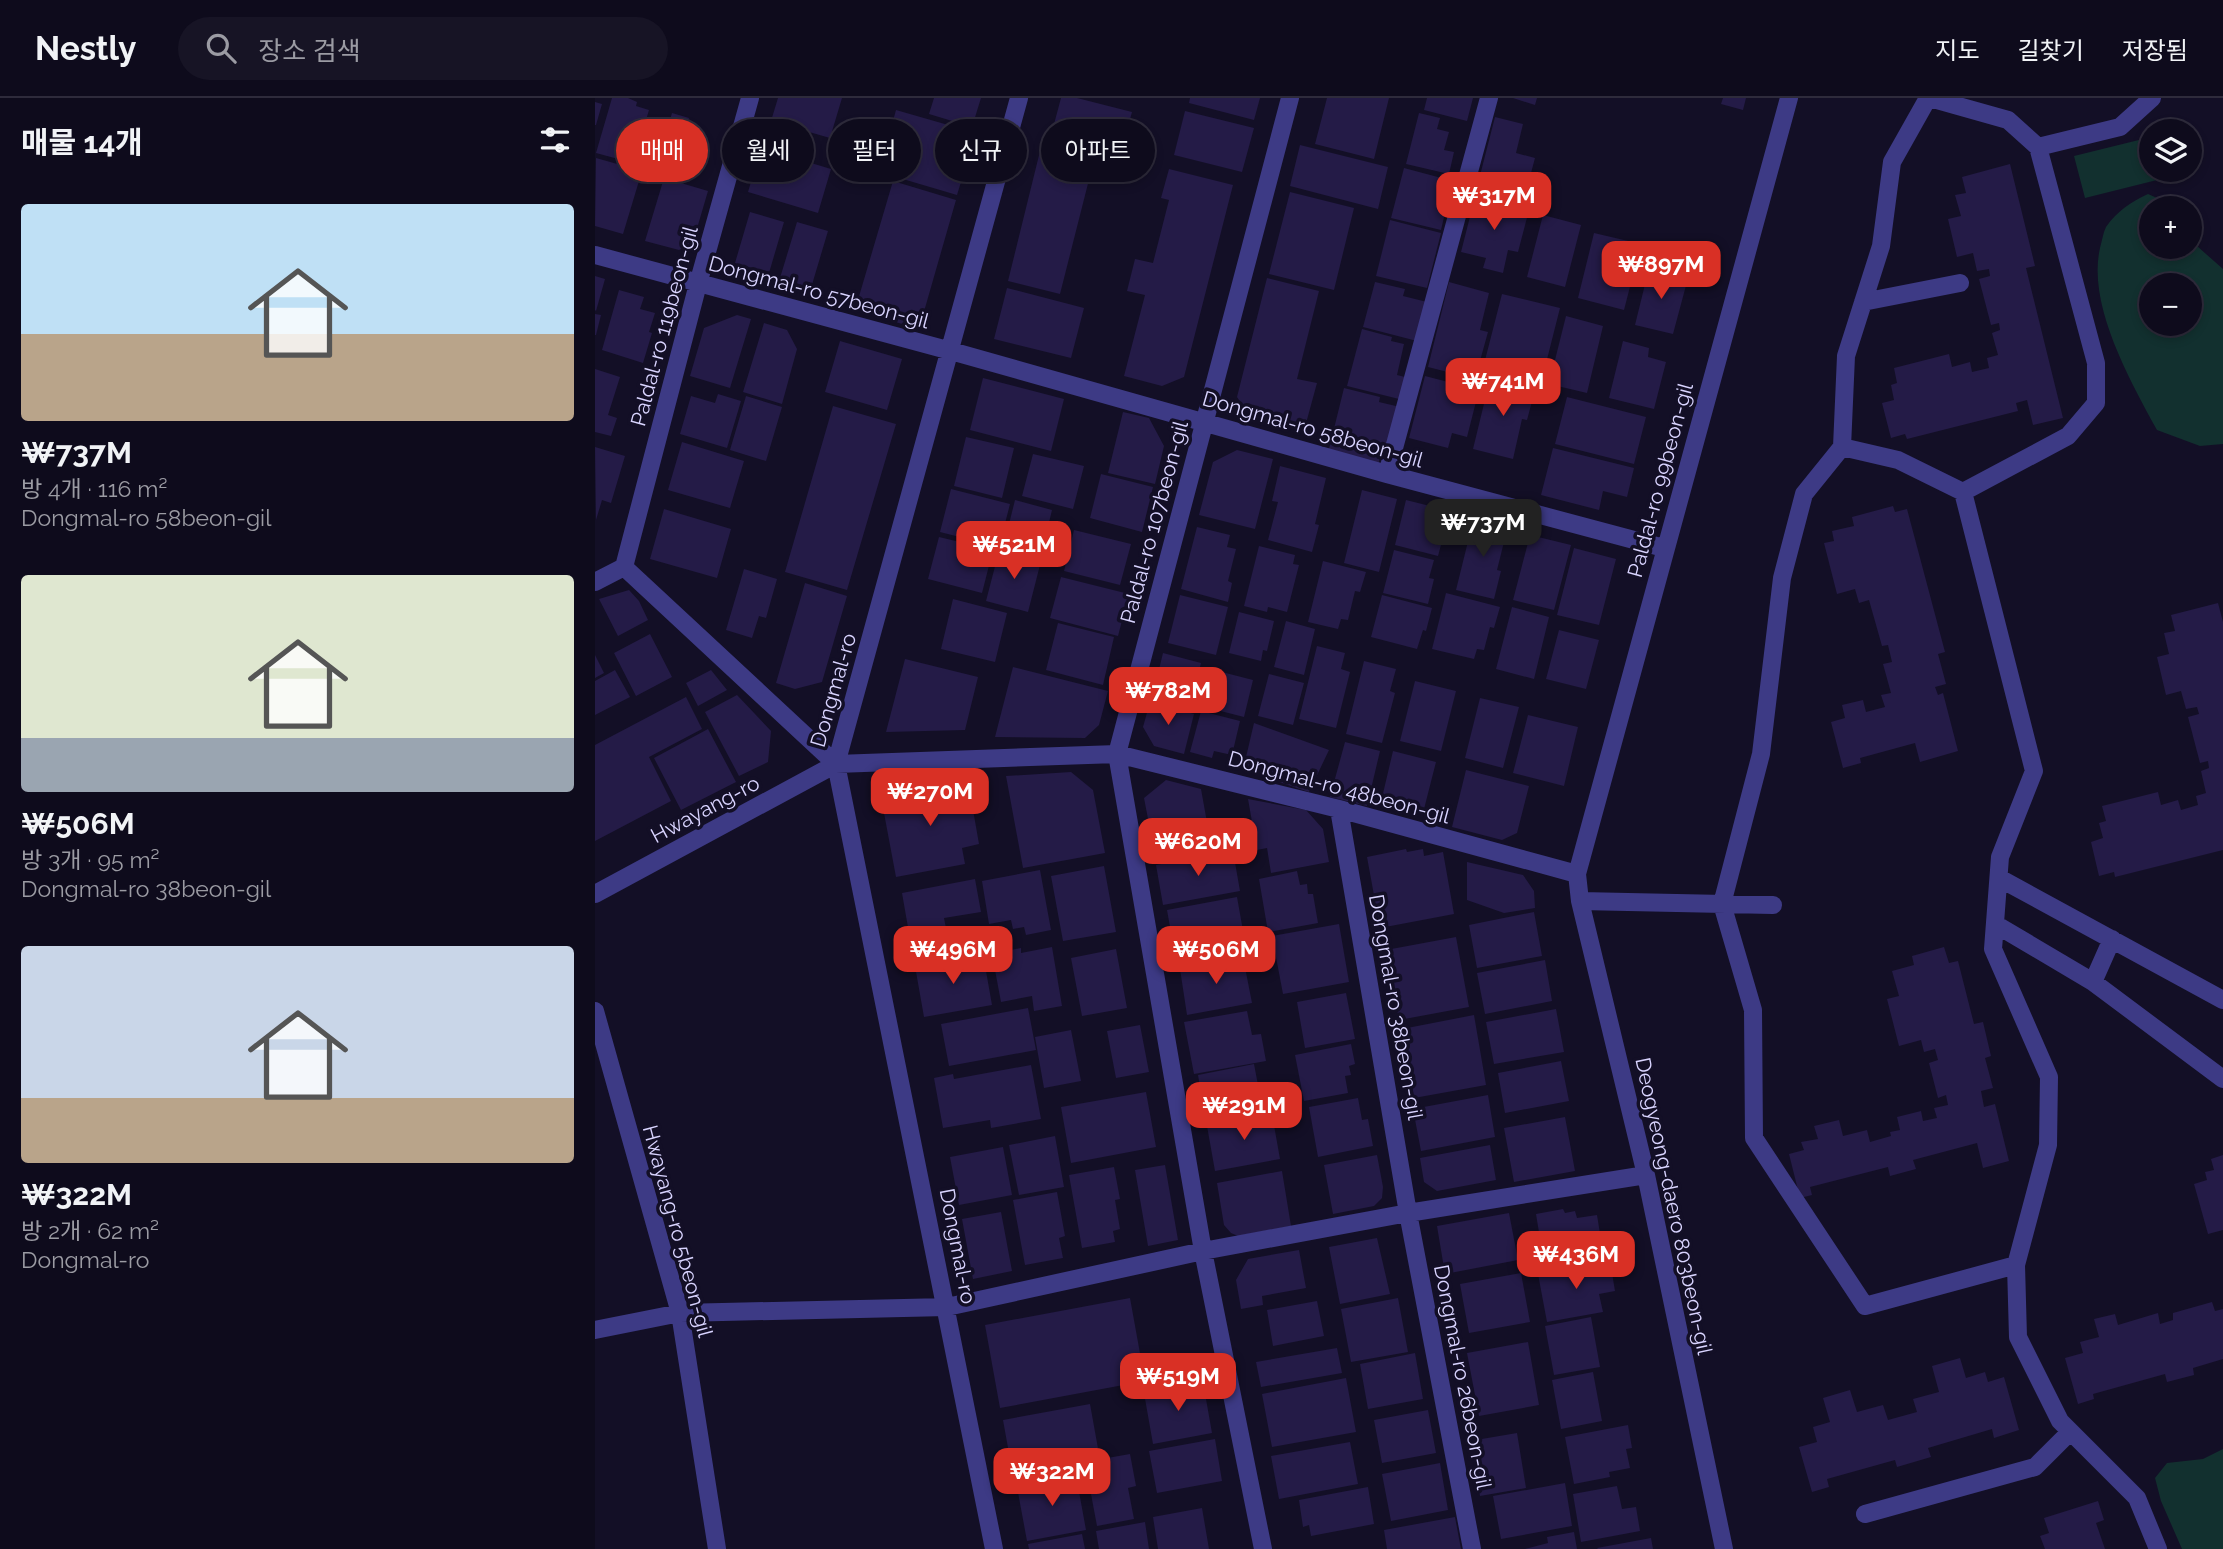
<!DOCTYPE html>
<html lang="ko">
<meta charset="utf-8">
<style>
body{margin:0;font-family:Raleway,"Noto Sans KR",sans-serif;background:#171425;color:#f1f3f6;height:100vh;display:flex;flex-direction:column;font-size:26px;white-space:nowrap}
*{box-sizing:border-box;margin:0}
p{font-size:23px;color:#9b9ba3}
.icon{flex:none;width:38px;height:38px;fill:none;stroke:currentColor;stroke-width:2;stroke-linecap:round;stroke-linejoin:round}
.map{position:relative;flex:1;overflow:hidden}
.details{display:flex;flex-direction:column;background:#0e0b1c;width:595px}
.details>*{flex:none}
.guide{position:absolute;left:21px;top:21px;width:665px;height:63px;display:flex;gap:14px}
.tools{position:absolute;left:1544px;top:21px;display:grid;gap:14px}
.tools a{display:grid;place-items:center;width:63px;height:63px;border-radius:50%;background:#0e0b1c;box-shadow:0 4px 10px #0003,0 0 0 2px #2e2b3b;font-size:35px}
.price{position:absolute;translate:-50% -60px;padding:0 16px;border-radius:14px;background:#d93025;color:#fff;font-size:23px;line-height:46px;filter:drop-shadow(0 2px 4px #0008)}
.price::after{content:'';position:absolute;left:50%;top:42px;width:21px;height:16px;margin-left:-10px;background:inherit;clip-path:polygon(0 0,100% 0,50% 100%)}
.price.current{background:#222;color:#fff}
ul{padding:0;list-style:none}
li{display:grid;align-content:center;gap:14px;height:371px;padding:0 21px}
li span{display:grid;place-items:center;height:217px;border-radius:7px;color:#555}
li>.icon{margin-inline-start:auto}
span .icon{width:126px;height:126px;fill:#fffc;stroke-width:1}
li b{font-size:30px}
h2{display:flex;justify-content:space-between;align-items:center;height:84px;padding:0 21px;font-size:30px}
.pill{padding:0 24px;border-radius:32px;background:#0e0b1c;box-shadow:0 4px 10px #0003,0 0 0 2px #2e2b3b;font-size:24px;line-height:63px}
.pill.current{background:#d93025;color:#fff}
header{display:flex;align-items:center;gap:42px;box-sizing:border-box;height:98px;padding:0 35px;background:#0e0b1c;border-bottom:2px solid #2e2b3b}
header strong{font-size:33px}
nav{display:flex;gap:38px;margin-inline-start:auto;font-size:24px}
.search{width:490px;height:63px;background:#171425;display:flex;align-items:center;gap:18px;box-sizing:border-box;padding:0 24px;border-radius:38px;color:#9b9ba3;font-size:26px}
main{display:flex;flex:1;min-height:0}
.map>svg:first-child{display:block}
</style>
<header>
<strong>Nestly</strong>
<div class="search"><svg class="icon" aria-label="search" viewBox="0 0 24 24"><circle cx="10" cy="10" r="6"/><path d="M15 15l6 6"/></svg>장소 검색</div>
<nav><a>지도</a><a>길찾기</a><a>저장됨</a></nav>
</header>
<main>
<section class="details">
<h2>매물 14개<svg class="icon" aria-label="filters" viewBox="0 0 24 24"><path d="M4 7h16M4 17h16"/><circle cx="9" cy="7" r="2"/><circle cx="15" cy="17" r="2"/></svg></h2>
<ul>
<li><span style="background:linear-gradient(#bfe0f5 60%,#b9a48a 0)"><svg class="icon" aria-label="home" viewBox="0 0 24 24"><path d="M3 11l9-7 9 7M6 9v11h12V9"/></svg></span><div><b>₩737M</b><p>방 4개 · 116 m²</p><p>Dongmal-ro 58beon-gil</p></div></li>
<li><span style="background:linear-gradient(#dfe7d0 75%,#9aa5b1 0)"><svg class="icon" aria-label="home" viewBox="0 0 24 24"><path d="M3 11l9-7 9 7M6 9v11h12V9"/></svg></span><div><b>₩506M</b><p>방 3개 · 95 m²</p><p>Dongmal-ro 38beon-gil</p></div></li>
<li><span style="background:linear-gradient(#c9d6e8 70%,#b9a48a 0)"><svg class="icon" aria-label="home" viewBox="0 0 24 24"><path d="M3 11l9-7 9 7M6 9v11h12V9"/></svg></span><div><b>₩322M</b><p>방 2개 · 62 m²</p><p>Dongmal-ro</p></div></li>
</ul>
</section>
<div class="map">
<svg width="1628" height="1451" viewBox="0 0 1628 1451">
<rect width="100%" height="100%" fill="#130f26"/>
<path fill="#12302f" fill-rule="evenodd" d="M1556,39v33h11l3,8 -80,20 -11,-42z
M1553,96l18,8 3,6h-18v39h38v-8l34,30v175l-23,2 -43,-16c-27,-50 -70,-125 -57,-182 2,-7 3,-15 6,-21 11,-16 25,-25 42,-33zM1594,187v39h-38v-39z
M1628,1351v100h-41l-21,-48 -6,-23 12,-15 36,-4z"/>
<path fill="#241b47" d="M17,0h16l9,4 -1,4 13,4 -16,53 -37,-10z
M183,0h64l-12,40 -59,-17z
M339,0h47l-9,29 -43,-13z
M466,0h16l55,14 -9,33 -70,-17z
M595,0h70l-6,22 -65,-17z
M732,0h62l-15,61 -59,-15z
M832,0h46l-6,23 -43,-11z
M918,0h24l-2,7z
M1128,0h23l-3,12 -22,-6z
M0,4l7,2 -6,21h-1z
M301,12l80,23 -19,62 -78,-23z
M590,13l69,17 -12,44 -68,-17z
M77,15l17,5 -4,13 19,5 -12,40 -35,-10z
M824,15l21,5 -3,11 12,3 -5,18 10,2 -5,22 -43,-10z
M900,19l28,7 -7,29 19,5 -13,49 -47,-12z
M449,37l53,13 -37,146 -52,-13z
M705,47l88,22 -10,42 -88,-23z
M166,50l70,21 -13,44 -70,-21z
M1,60l46,13 -19,63 -28,-8z
M1415,66l25,102 -9,2 37,150 -30,7 -6,-25 -11,3 2,8 -111,28 -2,-5 -14,4 -9,-35 12,-3 -3,-15 6,-2 -3,-15 55,-14 3,13 18,-5 2,10 17,-4 -2,-10 11,-3 -6,-22 8,-3 -1,-7 -8,2 -12,-46 11,-3 -1,-7 -12,2 -4,-18 -16,4 -9,-38 13,-3 -6,-21 11,-2 -4,-16z
M809,70l45,12 -5,19 4,1 -7,30 -50,-12z
M574,71l64,16 -49,192 -22,9 -38,-10 21,-81 -18,-4 8,-32 18,4 16,-63 -8,-2z
M69,80l44,13 -15,51 -14,8 -34,-9z
M298,83l63,19 -37,129 -64,-19z
M695,94l64,16 -20,82 -65,-16z
M880,99l54,13 -11,42 -10,-2 -5,23 -20,-5 3,-10 -25,-6z
M155,114l34,10 -15,51 -34,-10z
M948,117l38,10 -16,62 -38,-10z
M795,122l51,13 -14,55 -51,-12z
M202,124l31,9 -17,57 -31,-10z
M999,135l47,11 -17,66 -46,-12z
M1054,170l39,10 -15,56 -38,-9z
M0,178l10,3 -9,32 -1,-1z
M672,180l52,13 -22,88 20,4 -12,44 -58,-15 -10,-15z
M780,184l30,7 -2,7 24,6 -10,39 -54,-14z
M854,184l40,11 -9,37 8,2 -13,47 -47,-12z
M412,190l77,20 -13,50 -77,-19z
M24,192l25,7 -4,12 15,4 -6,19 3,1 -9,30 -41,-13z
M907,196l58,14 -19,75 -58,-15z
M0,216l6,1 -5,20h-1z
M142,217l14,4 -21,69 -40,-12 14,-48z
M971,218l37,10 -16,67 -38,-9z
M169,225l23,7 10,19 -15,55 -39,-12z
M767,231l30,8 -1,4 13,3 -7,31 12,3 -6,22 -56,-14z
M245,243l62,18 -15,51 -62,-18z
M1028,243l26,7 -1,9 18,5 -12,47 -45,-11z
M0,271l25,8 -12,38 9,3 -6,18 -16,-4z
M830,278l54,14 -12,47 -15,-4 -4,15 -39,-10z
M388,280l81,21 -13,52 -81,-21z
M895,281l45,11 -8,30 -5,-1 -9,40 -40,-10z
M749,290l36,9 -1,5 21,5 -10,38 -6,-2 -6,22 -50,-12z
M123,296l23,7 -14,47 -47,-14 11,-38 24,7z
M151,298l36,11 -16,54 -36,-11z
M972,299l79,20 -12,47 -79,-20z
M238,308l63,18 -49,166 -62,-18z
M528,314l26,6 15,28 -9,38 -47,-11z
M371,339l48,11 -12,50 -48,-12z
M87,344l62,19 -14,47 -62,-18z
M0,349l30,9 -14,47 -9,-3 -6,20z
M958,350l81,20 -7,29 -24,-6 -4,19 -58,-15z
M642,352l36,9 -18,70 -56,-14 14,-53z
M438,356l51,12 -11,43 -51,-13z
M685,368l46,12 -11,46 4,1 -7,27 -44,-12 10,-38 -6,-1z
M506,376l52,13 -11,45 -52,-14z
M356,391l59,15 -11,43 -59,-15z
M767,392l35,9 -18,73 -35,-9z
M420,402l37,10 -6,25 5,2 -6,22 -42,-11z
M811,402l44,11 -12,45 -43,-11z
M1298,408l2,6 12,-3 38,143 -7,2 8,30 -11,3 3,8 5,-2 15,58 -38,11 -5,-19 -55,15 1,5 -18,5 -12,-46 14,-4 -3,-13 21,-5 3,12 19,-5 -4,-12 10,-2 -8,-29 9,-2 -4,-17 -6,1 -13,-46 -10,3 -4,-14 -18,5 -13,-51 10,-2 -2,-10 22,-5 -2,-9z
M69,411l67,20 -14,49 -67,-19z
M879,419l34,9 -11,44 4,1 -7,28 -38,-9z
M602,429l33,8 -3,12 9,2 -8,32 4,2 -4,19 -47,-13z
M479,432l57,14 -11,41 -56,-14z
M935,437l41,10 -17,65 -41,-10z
M344,439l54,13 -11,43 -54,-14z
M664,448l36,9 -2,9 6,1 -12,47 -19,-5 -1,5 -23,-6z
M979,450l42,11 -17,66 -42,-10z
M799,452l40,10 -5,18 5,1 -6,25 -45,-11z
M404,453l42,10 -13,51 -42,-11z
M728,463l43,11 -6,20 -5,-1 -7,29 -7,-1 -3,10 -30,-7z
M149,471l33,10 -11,39 -7,-2 -7,22 -26,-8z
M466,479l68,17 -11,42 -68,-18z
M210,485l42,13 -25,86 -27,7 -19,-6z
M34,492l10,11 9,19 -30,16 -19,-37z
M851,495l54,14 -6,21 -4,-1 -6,23 -7,-1 -3,10 -42,-10z
M585,497l48,12 -12,48 -48,-12z
M787,497l50,13 -6,23 -3,-1 -6,19 -46,-12z
M358,501l54,14 -12,49 -54,-13z
M1623,505l5,19v228l-108,27 -1,-5 -15,4 -8,-34 12,-4 -4,-15 7,-2 -4,-15 56,-14 3,13 17,-5 3,10 17,-5 -2,-9 10,-3 -5,-22 8,-3 -1,-7 -8,2 -12,-46 11,-3 -2,-7 -11,2 -5,-18 -15,4 -9,-38 12,-3 -5,-21 11,-2 -4,-16z
M917,509l37,10 -15,62 -38,-10z
M644,514l35,9 -7,30 -4,-1 -2,11 -32,-8z
M691,523l29,8 -11,46 -30,-8z
M463,525l56,14 -11,48 -57,-15z
M964,532l40,10 -13,49 -40,-10z
M55,536l22,43 -36,19 -22,-43z
M722,548l28,7 -4,16 9,3 -14,56 -37,-9z
M568,555l38,10 -11,44 -38,-9z
M0,557l9,18 -9,5z
M310,561l73,18 -13,53 -79,2z
M769,563l32,8 -6,22 5,2 -13,50 -36,-9z
M418,569l95,24 -9,34 -14,13 -90,-1z
M615,571l43,11 -9,37 -43,-11z
M20,572l15,27 -35,18v-34z
M116,572l16,20 -29,16 -12,-23z
M674,576l35,9 -11,42 -35,-9z
M820,583l41,10 -15,60 -41,-10z
M142,597l34,36 -3,31 -29,14 -34,-64z
M91,599l16,32 -53,28 22,44 -76,40v-96z
M885,600l39,9 -16,61 -38,-10z
M555,604l44,12 -10,40 -30,-8 -11,-19z
M606,613l39,10 -8,34 -18,-4 -2,7 -22,-6z
M933,617l50,12 -14,59 -51,-13z
M659,625l75,27 -20,42 -66,-22z
M113,631l28,53 -55,28 -27,-52z
M750,644l35,9 -13,55 -37,-9z
M798,653l43,11 -13,51 -42,-11z
M871,672l63,16 -12,47 -15,7 -50,-13z
M476,674l22,18 12,63 -82,15 -17,-92z
M571,682l35,9 9,50 -56,11 -10,-52z
M373,683l11,63 -17,4 3,16 -69,13 -15,-80z
M653,701l58,11 17,19 6,33 -58,11 -4,-25 -10,2z
M811,751l1,3 16,-3 1,7 19,-4 11,62 -74,14 -13,-71z
M638,753l7,40 -77,14 -7,-40z
M872,764l56,13 11,16 1,17 -31,5 -37,-13z
M509,768l12,66 -53,9 -12,-65z
M445,772l11,60 -25,5 -2,-8 -11,2 -2,-9 -22,4 -7,-43z
M702,773l3,14 7,-1 1,10h5l5,29 -50,9 -9,-53z
M380,781l6,33 -37,6 6,31 -37,7 -11,-63z
M642,799l8,45 -70,13 -8,-45z
M939,814l8,44 -65,12 -8,-43z
M744,826l10,58 -66,12 -11,-58z
M861,839l13,70 -70,13 -13,-70z
M457,849l10,59 -28,5 -2,-15 -31,6 -9,-48 29,-6v5z
M1349,849l5,16 9,-2 16,63 9,-2 8,34 -6,2 8,30 -12,3 3,16 11,-3 14,57 -26,7 -6,-25 -64,17 3,9 -26,7 -2,-9 -78,20 2,8 -12,3 -11,-44 15,-4 -3,-8 17,-3 -4,-13 25,-6 4,16 24,-6 3,12 21,-6 -1,-4 10,-2 -3,-13 24,-6 2,10 14,-3 -3,-10 14,-3 -2,-10 -8,3 -9,-35 9,-3 -3,-11 -11,3 -3,-12 -22,6 -12,-47 12,-3 -7,-25 22,-6 -2,-9z
M521,851l11,59 -45,8 -11,-58z
M388,856l9,51 -68,12 -9,-51z
M648,859l9,46 -65,12 -7,-46z
M950,862l7,41 -67,13 -8,-41z
M751,895l9,46 -50,9 -8,-46z
M433,910l8,42 -87,16 -8,-42z
M961,911l8,43 -70,12 -8,-42z
M652,913l5,24 9,-1 5,27 -72,13 -10,-52z
M879,917l12,70 -72,13 -12,-69z
M545,927l9,47 -33,6 -9,-47z
M476,932l10,51 -37,7 -9,-51z
M756,946l4,20 -6,2 2,9 -6,1 3,17 -44,8 -9,-46z
M966,963l8,40 -64,12 -7,-40z
M659,966l8,42 -57,11 -7,-42z
M436,967l10,54 -50,9 -1,-8 -47,8 -9,-50 19,-4 1,5z
M551,994l10,55 -85,16 -10,-56z
M893,997l7,42 -74,14 -8,-42z
M763,1000l4,22 6,-1 5,27 -55,11 -9,-50z
M677,1016l8,45 -65,12 -8,-45z
M970,1019l10,54 -61,11 -10,-54z
M460,1038l9,51 -45,8 -10,-50z
M895,1047l6,35 -59,11 -13,-9 -4,-24z
M408,1049l9,48 -53,10 -9,-48z
M782,1057l6,32 -1,11 -8,8 -41,8 -9,-49z
M1628,1057v75l-15,4 -14,-50 13,-4 -2,-8 9,-2 -3,-11z
M570,1067l13,75 -30,6 -13,-76z
M519,1069l6,32 -5,1 5,29 -7,2 2,11 -33,6 -13,-73z
M687,1073l9,55 -53,10 -7,-3 -7,-8 -7,-42z
M462,1094l8,44 -6,2 4,20 -38,7 -12,-65z
M968,1111l2,4 10,-2 2,7 20,-3 5,31 -59,11 -7,-43z
M406,1114l11,59 -39,8 -11,-60z
M914,1115l9,47 -73,14 -8,-48z
M782,1140l13,56 -50,10 -11,-57z
M704,1152l7,38 -44,8 1,9 -22,4 -5,-29 12,-21z
M1015,1163l5,30 -16,3 4,18 -56,10 -9,-48z
M926,1175l9,49 -61,11 -9,-49z
M535,1200l15,83 -145,27 -15,-83z
M803,1200l10,54 -57,10 -10,-53z
M722,1203l7,35 -51,10 -6,-36z
M1617,1204l3,9 8,-2v50l-30,9 1,7 -27,7 -2,-8 -72,20 1,5 -16,5 -13,-46 18,-5 -3,-11 19,-5 -5,-18 21,-5 3,11 40,-12 2,11 13,-4v-7z
M996,1219l9,50 -46,8 -9,-49z
M933,1244l11,63 -60,11 -12,-63z
M742,1250l5,25 -81,14 -5,-25z
M820,1255l8,46 -55,10 -8,-45z
M1365,1260l6,20 19,-6 3,10 16,-5 15,53 -25,8 -2,-9 -64,19 3,9 -34,10 -2,-7 -68,19 2,8 -17,5 -13,-45 18,-5 -4,-15 17,-5 -7,-24 27,-8 7,22 26,-7 5,15 29,-8 -4,-13 26,-7 -7,-26z
M998,1274l9,49 -41,8 -9,-49z
M751,1280l10,54 -84,15 -10,-53z
M608,1284l9,51 -59,11 -9,-51z
M495,1306l9,50 -87,16 -9,-50z
M833,1312l8,43 -54,10 -8,-43z
M1033,1327l4,23 -6,1 4,19 -21,4 1,5 -36,7 -9,-47z
M922,1335l9,55 -46,8 -10,-55z
M620,1341l7,42 -65,12 -8,-42z
M755,1344l8,42 -79,15 -8,-43z
M535,1356l6,32 -8,2 6,31 -37,7 -12,-64z
M845,1365l8,47 -57,11 -9,-47z
M481,1377l10,55 -59,11 -10,-54z
M970,1385l7,43 -71,13 -8,-43z
M1022,1388l5,23 14,-2 4,24 -59,11 -8,-48z
M773,1389l6,37 -63,12 -2,-11 -6,2 -4,-27z
M1503,1403l6,19 -8,3 9,26h-60l-5,-13 9,-3 -5,-15z
M607,1410l7,41h-51l-5,-32z
M860,1419l6,32h-74l-3,-19z
M550,1424l4,27h-50l-3,-18z
M979,1434l3,17h-52l23,-6 -1,-6z
M487,1436l3,15h-56l-1,-5z
M1056,1440l2,11h-55l-1,-1z"/>
<g fill="none" stroke-linecap="round" stroke-linejoin="round">
<path stroke="#3d3a85" stroke-width="18" d="M1335,0l78,22 30,27
M1557,0l-32,29 -82,20 58,216v40l-28,33 -105,56 71,279 -34,86 -7,92 56,128 -1,68 -32,120 2,72 42,84 77,77 21,51
M0,157l356,96 436,123 277,74
M1268,204l97,-19
M1247,349l4,-91 35,-110 11,-84 36,-64
M792,376l102,-376
M1368,394l-65,-32 -56,-13 -38,47 -22,84 -21,176 -39,150 31,106 1,128 111,168 151,-41
M29,469l74,-283 52,-186
M29,469l212,197
M0,484l29,-15
M744,711l69,404 64,336
M1404,780l224,122
M0,796l241,-130 281,-10 222,55 238,65
M985,803l193,4
M1400,826l98,58 130,97
M1498,884l19,-43
M0,913l85,302 37,236
M0,1232l85,-17 267,-6 256,-56 205,-38 238,-38
M1270,1416l170,-47 35,-35
M399,1451l-158,-785 183,-666
M668,1451l-60,-298 -86,-497 173,-656
M1129,1451l-78,-374 -66,-274 -3,-27 212,-776"/>
</g>
<g text-anchor="middle" dominant-baseline="central" stroke-width="7" stroke-linejoin="round" paint-order="stroke">
<g font-size="21" fill="#d9d4ff" stroke="#130f26">
<text transform="translate(224 194) rotate(15)">Dongmal-ro 57beon-gil</text>
<text transform="translate(69 228) rotate(-75)">Paldal-ro 119beon-gil</text>
<text transform="translate(718 331) rotate(16)">Dongmal-ro 58beon-gil</text>
<text transform="translate(1065 382) rotate(-75)">Paldal-ro 99beon-gil</text>
<text transform="translate(559 424) rotate(-75)">Paldal-ro 107beon-gil</text>
<text transform="translate(238 592) rotate(-74)">Dongmal-ro</text>
<text transform="translate(744 689) rotate(15)">Dongmal-ro 48beon-gil</text>
<text transform="translate(110 711) rotate(-28)">Hwayang-ro</text>
<text transform="translate(801 909) rotate(80)">Dongmal-ro 38beon-gil</text>
<text transform="translate(1079 1108) rotate(78)">Deogyeong-daero 803beon-gil</text>
<text transform="translate(83 1133) rotate(75)">Hwayang-ro 5beon-gil</text>
<text transform="translate(363 1148) rotate(79)">Dongmal-ro</text>
<text transform="translate(868 1279) rotate(79)">Dongmal-ro 26beon-gil</text>
</g>
</g>
</svg>
<div class="tools">
<a><svg class="icon" aria-label="layers" viewBox="0 0 24 24"><path d="M12 4l9 5-9 5-9-5zM3 14l9 5 9-5"/></svg></a>
<a>+</a>
<a>−</a>
</div>
<b class="price" style="left:899px;top:134px">₩317M</b>
<b class="price" style="left:1066px;top:203px">₩897M</b>
<b class="price" style="left:908px;top:320px">₩741M</b>
<b class="price current" style="left:888px;top:461px">₩737M</b>
<b class="price" style="left:419px;top:483px">₩521M</b>
<b class="price" style="left:573px;top:629px">₩782M</b>
<b class="price" style="left:335px;top:730px">₩270M</b>
<b class="price" style="left:603px;top:780px">₩620M</b>
<b class="price" style="left:358px;top:888px">₩496M</b>
<b class="price" style="left:621px;top:888px">₩506M</b>
<b class="price" style="left:649px;top:1044px">₩291M</b>
<b class="price" style="left:981px;top:1193px">₩436M</b>
<b class="price" style="left:583px;top:1315px">₩519M</b>
<b class="price" style="left:457px;top:1410px">₩322M</b>
<div class="guide">
<a class="pill current">매매</a>
<a class="pill">월세</a>
<a class="pill">필터</a>
<a class="pill">신규</a>
<a class="pill">아파트</a>
</div>
</div>
</main>
